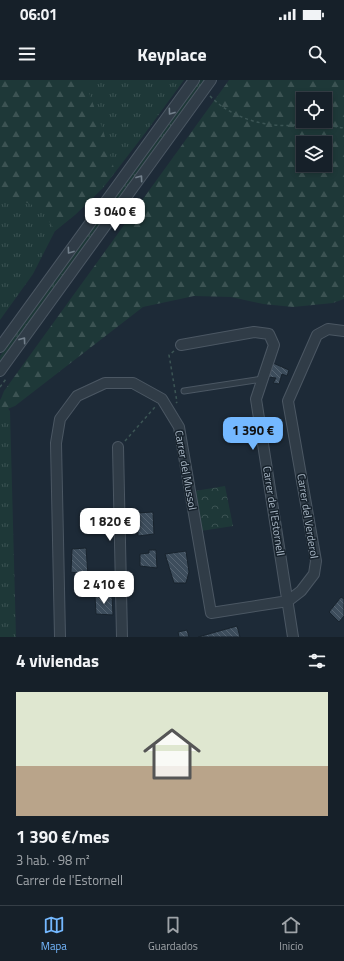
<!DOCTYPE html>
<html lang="es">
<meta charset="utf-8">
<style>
body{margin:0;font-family:"Titillium Web",sans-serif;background:#1f2831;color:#f1f3f6;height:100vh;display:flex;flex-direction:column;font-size:15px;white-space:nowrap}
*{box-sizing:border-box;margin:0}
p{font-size:13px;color:#9ea3a8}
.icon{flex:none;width:22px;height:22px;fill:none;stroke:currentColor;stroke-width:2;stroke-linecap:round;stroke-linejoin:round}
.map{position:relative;height:557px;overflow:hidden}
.panel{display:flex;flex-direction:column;background:#162029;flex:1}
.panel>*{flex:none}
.fabs{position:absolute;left:296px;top:12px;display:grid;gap:8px}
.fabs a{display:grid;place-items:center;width:36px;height:36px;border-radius:0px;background:#162029;box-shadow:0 2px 6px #0003,0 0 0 1px #353e46;font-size:20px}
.price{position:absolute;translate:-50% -34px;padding:0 9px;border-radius:8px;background:#fff;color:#222;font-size:13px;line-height:26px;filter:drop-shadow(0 1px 2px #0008)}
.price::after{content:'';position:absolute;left:50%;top:24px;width:12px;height:9px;margin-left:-6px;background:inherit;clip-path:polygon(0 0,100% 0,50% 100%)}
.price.selected{background:#74b8ff;color:#111}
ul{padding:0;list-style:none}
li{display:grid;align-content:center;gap:8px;height:212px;padding:0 16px}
li span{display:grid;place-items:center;height:124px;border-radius:0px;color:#555}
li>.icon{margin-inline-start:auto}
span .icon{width:72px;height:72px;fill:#fffc;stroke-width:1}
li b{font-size:17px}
h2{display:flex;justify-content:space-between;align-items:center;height:48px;padding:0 16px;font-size:17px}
.status{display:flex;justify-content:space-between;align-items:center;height:28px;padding:0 20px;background:#162029;direction:ltr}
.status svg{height:11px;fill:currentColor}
header{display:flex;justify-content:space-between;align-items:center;height:52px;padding:0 16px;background:#162029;font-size:18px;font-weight:700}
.tab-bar{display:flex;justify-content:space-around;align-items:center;height:56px;border-top:1px solid #353e46;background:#162029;font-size:11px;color:#9ea3a8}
.tab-bar a{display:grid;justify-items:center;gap:2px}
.tab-bar .selected{color:#74b8ff}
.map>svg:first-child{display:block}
</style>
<div class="status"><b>06:01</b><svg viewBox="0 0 49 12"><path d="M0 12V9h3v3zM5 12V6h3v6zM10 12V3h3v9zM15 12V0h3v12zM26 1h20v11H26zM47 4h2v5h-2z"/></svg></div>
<header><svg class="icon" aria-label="menu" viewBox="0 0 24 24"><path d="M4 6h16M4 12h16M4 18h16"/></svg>Keyplace<svg class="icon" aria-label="search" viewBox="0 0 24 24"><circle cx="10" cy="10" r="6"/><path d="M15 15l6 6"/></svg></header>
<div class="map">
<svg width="344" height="557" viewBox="0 0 344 557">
<defs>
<pattern id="grass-tufts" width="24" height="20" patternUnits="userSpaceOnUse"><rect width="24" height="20" fill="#1e3838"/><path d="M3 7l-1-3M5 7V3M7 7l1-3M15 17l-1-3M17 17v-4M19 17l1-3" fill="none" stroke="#3c5353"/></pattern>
<pattern id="forest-firs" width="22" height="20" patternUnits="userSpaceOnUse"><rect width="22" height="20" fill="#1e3838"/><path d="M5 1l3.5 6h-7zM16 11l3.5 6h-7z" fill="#3c5353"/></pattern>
<pattern id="park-crowns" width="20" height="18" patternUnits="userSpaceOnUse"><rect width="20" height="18" fill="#1e3838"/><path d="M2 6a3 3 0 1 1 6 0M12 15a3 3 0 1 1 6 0" fill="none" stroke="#3c5353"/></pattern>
<pattern id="building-back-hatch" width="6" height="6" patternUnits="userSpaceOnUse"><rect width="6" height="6" fill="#3d4d5c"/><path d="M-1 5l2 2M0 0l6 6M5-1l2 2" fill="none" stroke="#566472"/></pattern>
</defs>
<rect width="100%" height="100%" fill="#1d2a37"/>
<path fill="url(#grass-tufts)" d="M0,0h184l-38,52 -43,56 -28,27 -20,16 -22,43 -33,46z
M200,0h6l-206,285v-9z
M0,319l10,12 6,226h-16z"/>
<path fill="url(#forest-firs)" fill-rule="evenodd" d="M3,0h81l19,50 12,42c-18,23 -38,41 -60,59l-14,-23 -41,-15v-110z
M229,0h115v219l-11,4 -40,4 -30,-3 -32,-7 -37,-1 -51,11 -128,99 -15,6v-11l4,-10zM303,19h22v22h-22zM303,63h22v22h-22z"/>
<path fill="url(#park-crowns)" d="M225,406l8,40 -32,5 -6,-40z"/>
<path fill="url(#building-back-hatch)" stroke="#18232d" d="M273,283l16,7 -2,6 -5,-2 -3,10 -6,-1 3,-5 -8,-1z
M153,432l1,22 -16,2 -1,-23z
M86,468l2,27 -17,-3 1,-23z
M149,470h7l1,18 -17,-2v-12l9,-1z
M186,471l3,21 -3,11h-12l-9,-29z
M105,512h3l1,3h3l1,20 -17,-1 -1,-18 4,-1 1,2 4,-1z
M341,517l3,2v17l-5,6 -10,-10z
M237,546l3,11h-42z
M187,550l2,7h-10l-1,-5z"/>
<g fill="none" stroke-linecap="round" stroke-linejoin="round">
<g stroke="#4b5763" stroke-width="7">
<path id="lane" d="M184,311l79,-12"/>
</g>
<g stroke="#4b5763" stroke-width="12">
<path id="street" d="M181,265l73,-13 15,2 5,11 -18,54 37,238
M0,267l194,-267
M0,291l211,-291
M118,367l4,190
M60,557l-4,-194 4,-24 17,-23 28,-13h28l29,16 17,28 32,186 77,-12 13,-10 13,-17 2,-13 -28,-160 29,-66 11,-6 16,2"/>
</g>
<path stroke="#3c5555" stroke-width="1.5" stroke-dasharray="3 3" stroke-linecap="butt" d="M210,16c21,22 56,32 85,29 6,0 12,-2 19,-2 10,0 20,4 30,5
M174,271l-5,4 8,47 -1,1
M0,307l6,-8
M125,361l30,-34"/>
<use href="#lane" stroke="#303c47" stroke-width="5"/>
<use href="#street" stroke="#303c47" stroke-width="10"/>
</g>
<defs><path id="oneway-chevron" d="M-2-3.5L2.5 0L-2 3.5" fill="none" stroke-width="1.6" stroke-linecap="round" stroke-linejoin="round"/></defs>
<g stroke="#73808c">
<use href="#oneway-chevron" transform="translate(171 32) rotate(126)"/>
<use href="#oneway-chevron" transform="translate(140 98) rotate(-54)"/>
<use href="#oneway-chevron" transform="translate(70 171) rotate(126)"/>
<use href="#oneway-chevron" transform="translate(23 260) rotate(-54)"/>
</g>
<g text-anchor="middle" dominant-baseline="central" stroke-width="3" stroke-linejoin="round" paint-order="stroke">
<g font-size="11" fill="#a9b7c5" stroke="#16212b">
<text transform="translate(186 390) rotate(80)">Carrer del Mussol</text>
<text transform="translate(274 431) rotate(81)">Carrer de l'Estornell</text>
<text transform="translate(308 436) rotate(81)">Carrer del Verderol</text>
</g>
</g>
</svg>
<div class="fabs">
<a><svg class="icon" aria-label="locate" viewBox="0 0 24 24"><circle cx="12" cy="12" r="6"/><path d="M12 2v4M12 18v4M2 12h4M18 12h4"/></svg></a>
<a><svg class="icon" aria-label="layers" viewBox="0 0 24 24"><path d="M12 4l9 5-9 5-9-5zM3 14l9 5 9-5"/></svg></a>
</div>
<b class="price" style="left:115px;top:152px">3 040 €</b>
<b class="price selected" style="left:253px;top:371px">1 390 €</b>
<b class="price" style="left:110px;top:462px">1 820 €</b>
<b class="price" style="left:104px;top:525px">2 410 €</b>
</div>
<section class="panel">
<h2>4 viviendas<svg class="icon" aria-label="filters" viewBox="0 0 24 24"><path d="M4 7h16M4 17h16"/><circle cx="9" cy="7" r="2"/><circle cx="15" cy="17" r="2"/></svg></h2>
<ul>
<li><span style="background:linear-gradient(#dfe7d0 60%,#b9a48a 0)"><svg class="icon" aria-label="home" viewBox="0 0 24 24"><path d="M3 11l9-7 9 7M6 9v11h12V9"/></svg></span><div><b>1 390 €/mes</b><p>3 hab. · 98 m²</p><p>Carrer de l'Estornell</p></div></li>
</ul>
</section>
<nav class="tab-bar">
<a class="selected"><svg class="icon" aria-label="map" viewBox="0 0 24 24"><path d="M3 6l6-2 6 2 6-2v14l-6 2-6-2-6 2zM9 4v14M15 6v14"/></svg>Mapa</a>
<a><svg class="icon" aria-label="saved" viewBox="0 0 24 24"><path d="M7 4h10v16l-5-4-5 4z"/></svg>Guardados</a>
<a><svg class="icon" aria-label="home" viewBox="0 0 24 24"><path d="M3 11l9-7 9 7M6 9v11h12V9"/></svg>Inicio</a>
</nav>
